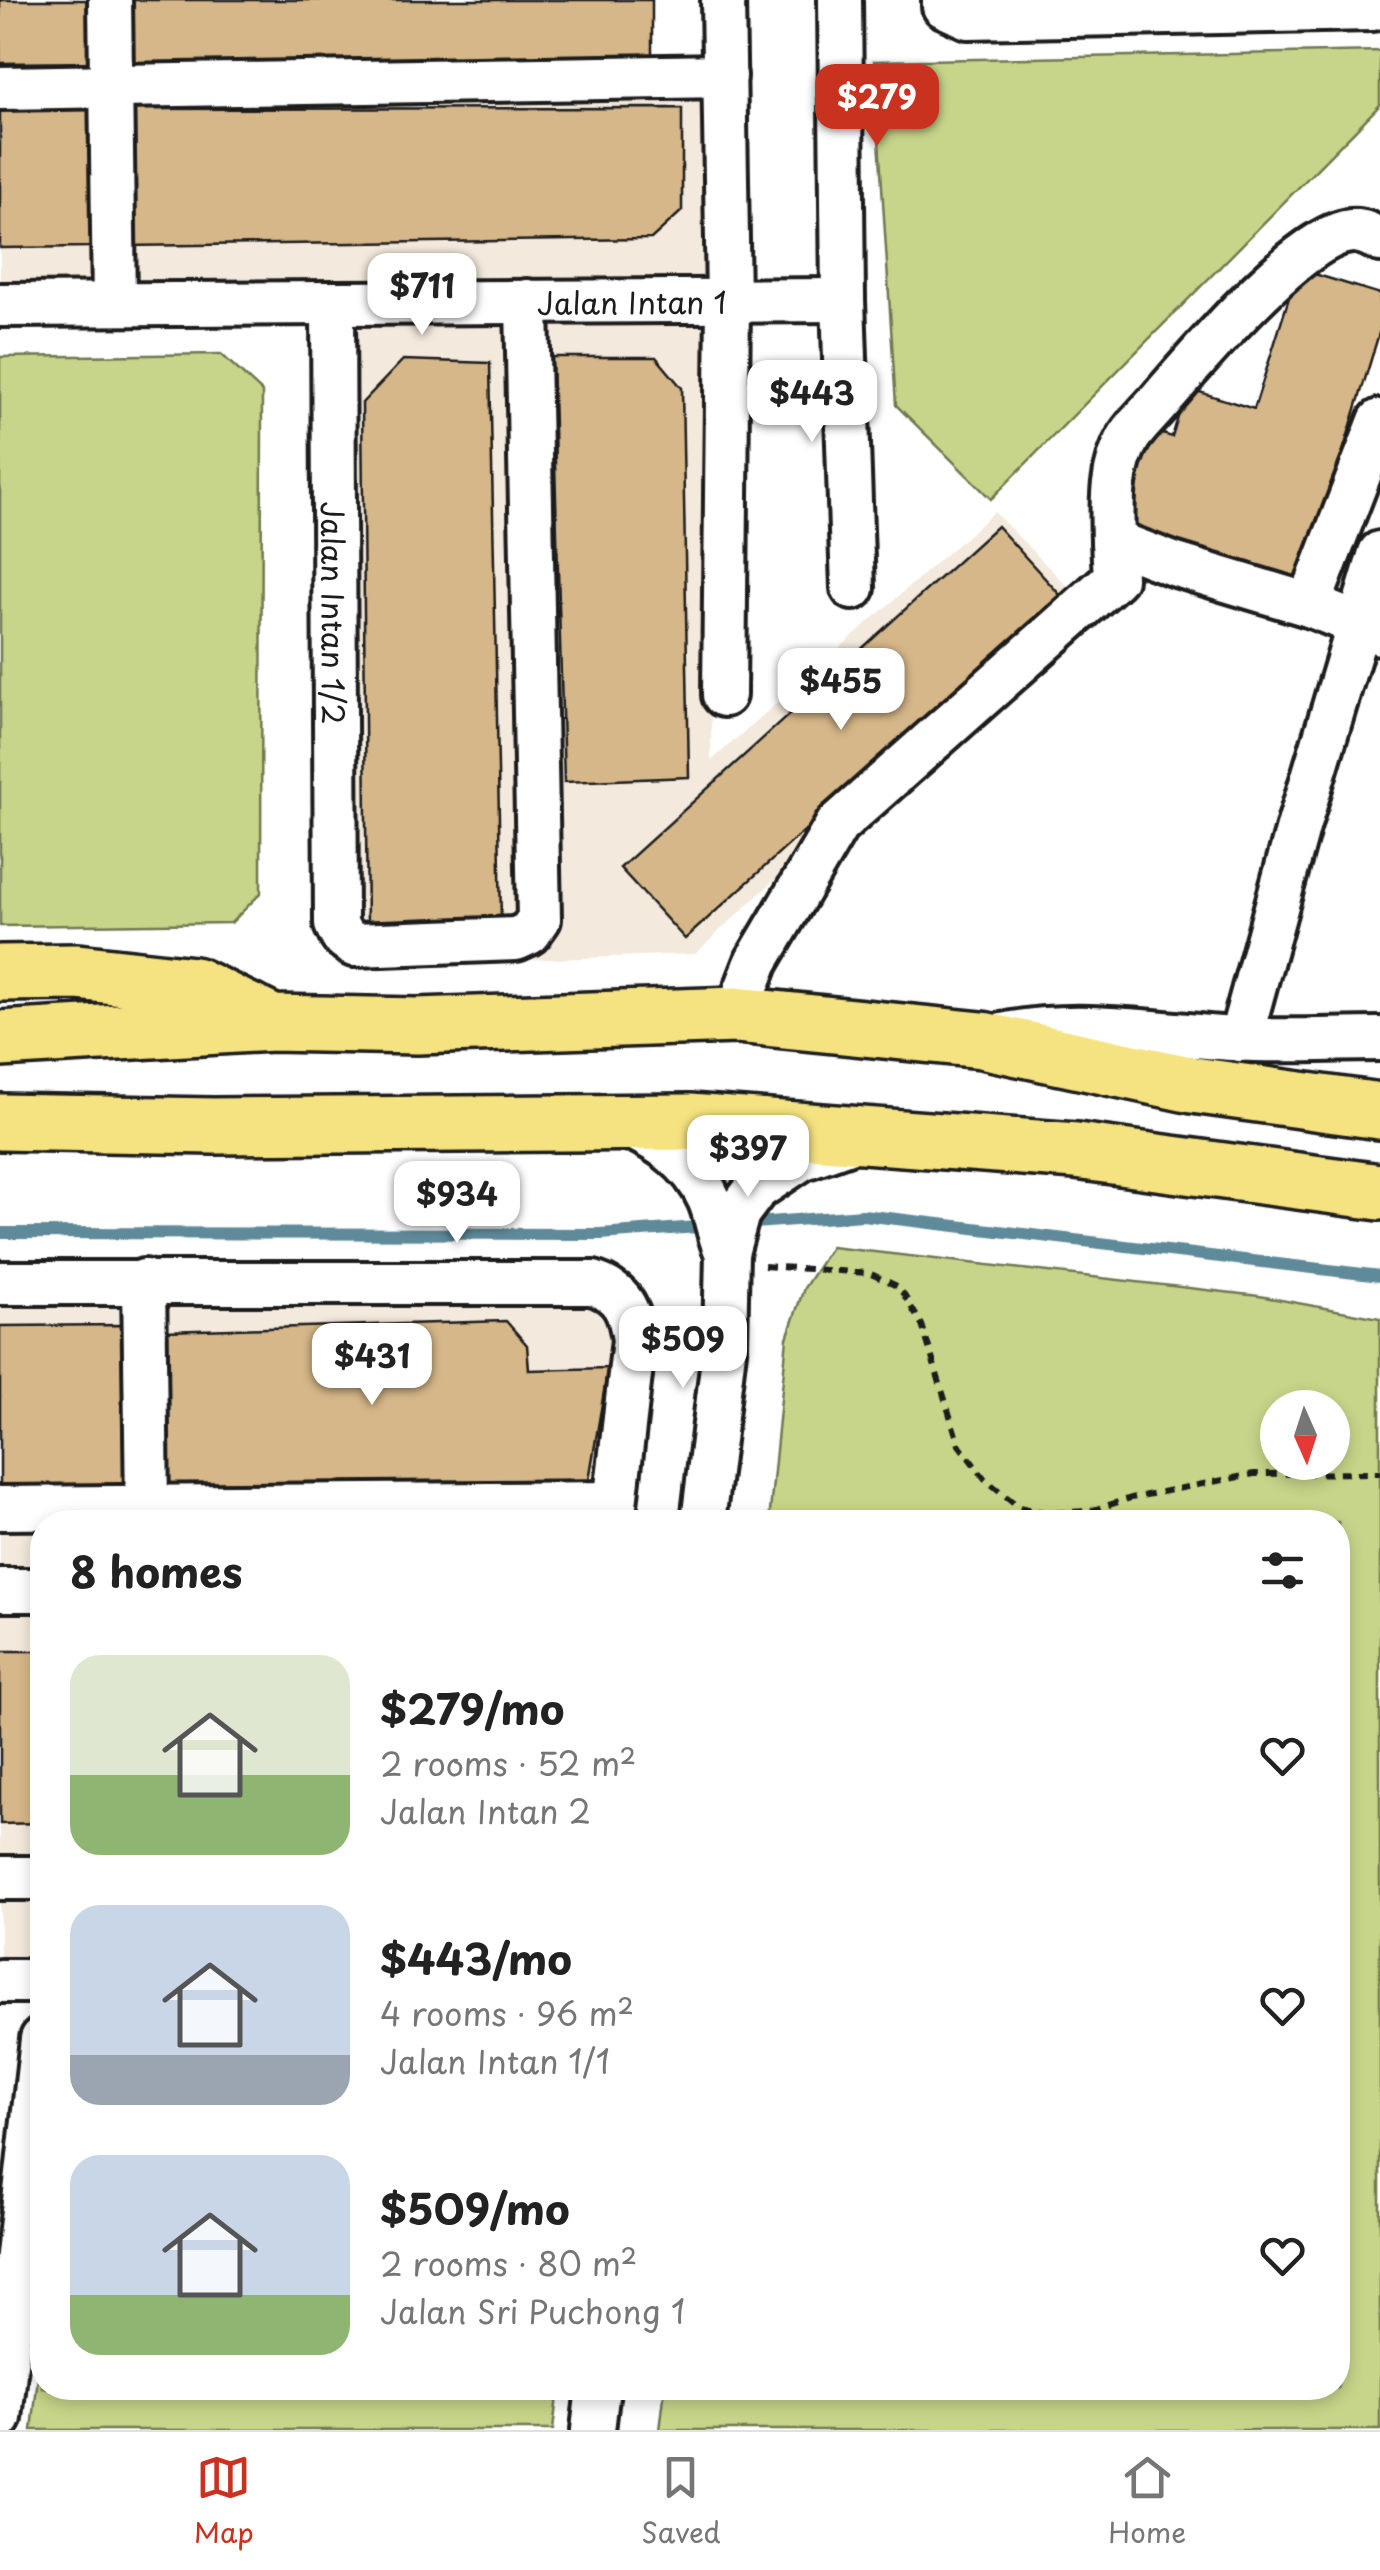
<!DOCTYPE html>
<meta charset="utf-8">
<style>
body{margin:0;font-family:"Playpen Sans",sans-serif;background:#f6f6f6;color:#222;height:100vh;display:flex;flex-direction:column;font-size:38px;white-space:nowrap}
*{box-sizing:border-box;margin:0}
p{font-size:32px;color:#767676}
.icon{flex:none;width:55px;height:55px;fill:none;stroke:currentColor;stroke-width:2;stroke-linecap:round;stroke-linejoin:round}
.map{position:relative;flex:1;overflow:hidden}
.side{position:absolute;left:30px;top:1510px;width:1320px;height:890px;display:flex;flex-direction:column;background:#fff;border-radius:40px;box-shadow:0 5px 15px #0003}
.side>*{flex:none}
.needle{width:65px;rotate:177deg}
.controls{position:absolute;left:1260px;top:1390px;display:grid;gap:20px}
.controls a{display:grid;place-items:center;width:90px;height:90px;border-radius:50%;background:#fff;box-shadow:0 5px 15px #0003;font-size:50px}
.price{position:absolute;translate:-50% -85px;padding:0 22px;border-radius:20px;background:#fff;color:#222;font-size:32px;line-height:65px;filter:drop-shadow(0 2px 5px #0008)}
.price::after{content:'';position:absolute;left:50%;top:60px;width:30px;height:22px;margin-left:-15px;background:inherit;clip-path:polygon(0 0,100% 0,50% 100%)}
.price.on{background:#c8321e;color:#fff}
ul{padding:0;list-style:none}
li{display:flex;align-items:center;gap:30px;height:250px;padding:0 40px}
li span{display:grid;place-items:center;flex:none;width:280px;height:200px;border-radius:30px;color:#555}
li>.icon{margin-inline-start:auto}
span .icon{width:120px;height:120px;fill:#fffc;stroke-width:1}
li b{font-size:42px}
h2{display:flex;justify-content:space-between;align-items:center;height:120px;padding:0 40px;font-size:42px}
.dock{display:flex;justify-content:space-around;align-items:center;height:140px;border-top:2px solid #e0e0e0;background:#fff;font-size:28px;color:#767676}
.dock a{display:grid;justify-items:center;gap:5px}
.dock .on{color:#c8321e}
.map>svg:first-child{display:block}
</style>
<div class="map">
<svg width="1380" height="2430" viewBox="0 0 1380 2430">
<rect width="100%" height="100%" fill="#fff"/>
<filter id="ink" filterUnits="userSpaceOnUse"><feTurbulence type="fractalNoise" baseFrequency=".01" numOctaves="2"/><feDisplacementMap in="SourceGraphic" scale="20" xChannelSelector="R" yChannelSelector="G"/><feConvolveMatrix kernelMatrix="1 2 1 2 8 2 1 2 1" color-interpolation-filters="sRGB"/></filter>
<g filter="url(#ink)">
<path fill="#f3e9dc" d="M711,86l4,199 -715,8v-195z
M713,316l-2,445 283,-249 84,85 -383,357 -339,12v-647z
M594,1295l25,25 -18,202h-559v443l-42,-1v-664z"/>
<path fill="#c6d589" stroke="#717852" stroke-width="2.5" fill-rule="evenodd" d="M1380,51v54l-389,394 -95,-94 -22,-344z
M221,354l41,38 -1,501 -30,30 -231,3v-569z
M831,1247l428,49 121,22v1112h-720l5,-42h673v-866h-569l18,-184 17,-50zM1278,1408h54v54h-54z
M42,2341v47h516l-5,42h-521z"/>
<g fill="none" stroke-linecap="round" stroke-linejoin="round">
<path stroke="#5f8a99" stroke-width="12" d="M742,1224l121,-9 517,61
M0,1233l600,1 112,-8"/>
</g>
<path fill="#d6b789" stroke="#1c1c1c" stroke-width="2.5" d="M0,0h102v62l-102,1z
M126,0h526v60l-525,5z
M682,108v103l-31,28 -525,7 2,-137z
M94,109l-3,138 -91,1v-137z
M1298,269l82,25v36l-78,256 -185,-57 31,-100 24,8 15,-49 67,21z
M552,357h104l26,31 7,389 -125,5z
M403,360l87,3 11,558 -134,7 -5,-525z
M997,526l65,71 -377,342 -65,-71z
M506,1321l21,24 2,25 79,-2 -19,112 -425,9v-158z
M125,1325l2,165 -127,1v-165z
M0,1651h42v172l-42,1z"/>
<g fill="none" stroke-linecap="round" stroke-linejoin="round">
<g stroke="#1c1c1c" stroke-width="50">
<g id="minor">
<path d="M110,0l4,304"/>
<path d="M723,0l5,300 -4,395"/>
<path d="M840,0l3,300 10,288"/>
<path d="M944,0v6l24,11 404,-8 8,-6"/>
<path d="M0,88l725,-12"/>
<path id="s1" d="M333,303l3,621 6,12 12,9 162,-6 13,-6 10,-14 -12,-618"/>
<path id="s2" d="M0,305l843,-5"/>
<path d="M1113,541c-1,-35 -3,-72 16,-104 9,-14 24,-27 35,-41 34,-39 137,-161 187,-165 11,-1 20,4 29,9"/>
<path d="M1309,605l71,-184"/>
<path d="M736,1015l21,-54 80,-136 278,-247 -2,-37 60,23 136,41 71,28"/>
<path d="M1002,1035c75,-16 155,-1 231,4 49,3 98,0 147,0"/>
<path d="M1240,1040l59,-216 81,-271"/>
<path d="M620,1122c39,18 71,37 89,77 8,18 9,37 18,54"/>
<path d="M144,1281l3,226"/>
<path d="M0,1283h593c30,10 37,28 41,57l-21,182"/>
<path d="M0,1508l615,-5"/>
<path d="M703,1522l22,-180 2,-89 11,-40 18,-24 45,-30 56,-20"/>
<path d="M0,1590h42"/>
<path d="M0,1878h42"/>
<path d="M0,1981h42"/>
<path d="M0,2418l42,-379"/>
<path d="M593,2430l5,-42"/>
</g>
</g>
<g stroke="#1c1c1c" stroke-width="62">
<path id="highway" d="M0,973l77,-1 117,13 74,36
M0,1039l272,-16 145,3 319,-11 246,25 211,45 187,26
M0,1122l213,4 476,-4 387,29 304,41"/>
</g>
<path stroke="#1c1c1c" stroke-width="6" stroke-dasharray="10 8" stroke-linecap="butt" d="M764,1266l105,7 30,14 23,38 37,120 26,34 34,28 30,6 41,-2 41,-13 123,-24 126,-1"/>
<use href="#minor" stroke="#fff" stroke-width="42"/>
<use href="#highway" stroke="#f5e382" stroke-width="55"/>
</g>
</g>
<g text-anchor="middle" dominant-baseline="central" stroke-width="8" stroke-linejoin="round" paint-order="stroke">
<g font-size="30" fill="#1c1c1c" stroke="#fff">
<text stroke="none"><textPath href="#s2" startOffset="632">Jalan Intan 1</textPath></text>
<text stroke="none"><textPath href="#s1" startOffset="310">Jalan Intan 1/2</textPath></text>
</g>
</g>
</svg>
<div class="controls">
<a><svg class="needle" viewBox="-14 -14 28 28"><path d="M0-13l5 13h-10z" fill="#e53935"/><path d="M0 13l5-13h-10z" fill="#767676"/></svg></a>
</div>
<b class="price on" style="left:877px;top:149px">$279</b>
<b class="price" style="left:422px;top:338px">$711</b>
<b class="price" style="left:812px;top:445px">$443</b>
<b class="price" style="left:841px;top:733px">$455</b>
<b class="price" style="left:748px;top:1200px">$397</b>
<b class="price" style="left:457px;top:1246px">$934</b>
<b class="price" style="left:683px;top:1391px">$509</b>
<b class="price" style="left:372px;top:1408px">$431</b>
<section class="side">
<h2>8 homes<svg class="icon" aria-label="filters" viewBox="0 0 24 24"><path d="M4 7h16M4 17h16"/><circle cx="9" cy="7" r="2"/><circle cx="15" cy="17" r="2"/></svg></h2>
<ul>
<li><span style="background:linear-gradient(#dfe7d0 60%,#8fb573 0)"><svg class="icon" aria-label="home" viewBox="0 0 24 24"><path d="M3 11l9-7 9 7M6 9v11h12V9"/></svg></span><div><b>$279/mo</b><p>2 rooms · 52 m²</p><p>Jalan Intan 2</p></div><svg class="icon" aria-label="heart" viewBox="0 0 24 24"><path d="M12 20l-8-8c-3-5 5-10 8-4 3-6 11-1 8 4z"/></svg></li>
<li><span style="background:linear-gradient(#c9d6e8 75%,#9aa5b1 0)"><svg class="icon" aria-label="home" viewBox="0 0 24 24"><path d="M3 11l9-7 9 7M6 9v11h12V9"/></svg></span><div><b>$443/mo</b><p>4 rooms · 96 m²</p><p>Jalan Intan 1/1</p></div><svg class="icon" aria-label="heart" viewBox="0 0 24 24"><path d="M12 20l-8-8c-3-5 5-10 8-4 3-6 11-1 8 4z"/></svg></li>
<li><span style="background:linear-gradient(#c9d6e8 70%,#8fb573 0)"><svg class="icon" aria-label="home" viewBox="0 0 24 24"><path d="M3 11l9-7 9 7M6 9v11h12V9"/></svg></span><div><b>$509/mo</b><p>2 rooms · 80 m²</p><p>Jalan Sri Puchong 1</p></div><svg class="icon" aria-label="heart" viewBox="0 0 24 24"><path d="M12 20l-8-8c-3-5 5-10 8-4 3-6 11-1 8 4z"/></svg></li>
</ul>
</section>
</div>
<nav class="dock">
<a class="on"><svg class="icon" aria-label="map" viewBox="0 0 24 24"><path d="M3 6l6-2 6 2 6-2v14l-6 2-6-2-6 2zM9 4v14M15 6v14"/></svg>Map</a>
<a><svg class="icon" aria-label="saved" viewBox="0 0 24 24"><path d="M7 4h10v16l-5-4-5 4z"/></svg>Saved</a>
<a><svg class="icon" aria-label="home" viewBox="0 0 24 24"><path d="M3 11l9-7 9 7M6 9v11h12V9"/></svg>Home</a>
</nav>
